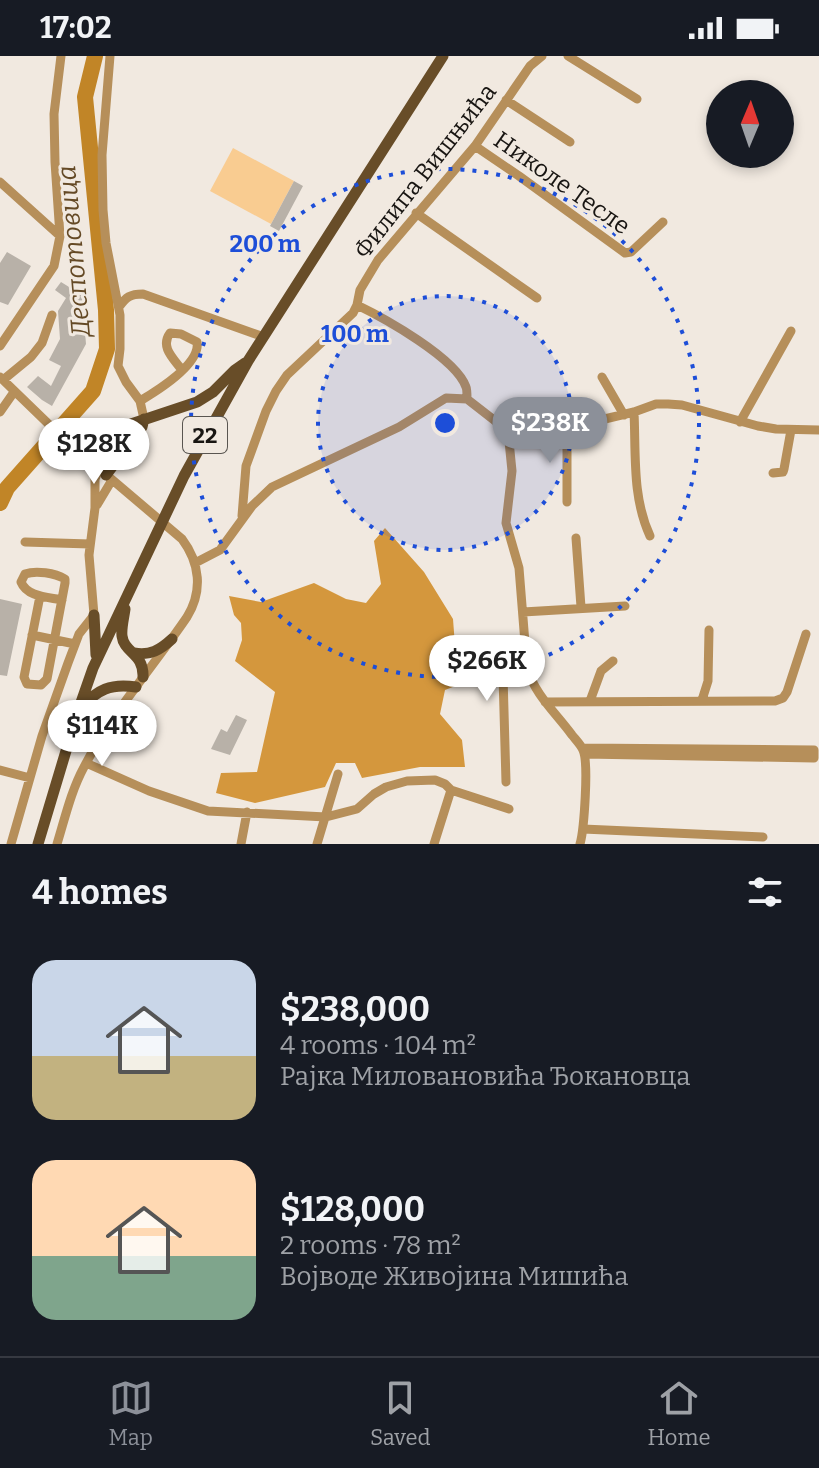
<!DOCTYPE html>
<meta charset="utf-8">
<style>
body{margin:0;font-family:Bitter,serif;background:#20242c;color:#f1f3f6;height:100vh;display:flex;flex-direction:column;font-size:30px;white-space:nowrap}
*{box-sizing:border-box;margin:0}
p{font-size:26px;color:#9ea1a6}
.icon{flex:none;width:44px;height:44px;fill:none;stroke:currentColor;stroke-width:2;stroke-linecap:round;stroke-linejoin:round}
.map{position:relative;height:788px;overflow:hidden}
.drawer{display:flex;flex-direction:column;background:#171b24;flex:1}
.drawer>*{flex:none}
.needle{width:52px;rotate:2deg}
.controls{position:absolute;left:706px;top:24px;display:grid;gap:16px}
.controls a{display:grid;place-items:center;width:88px;height:88px;border-radius:50%;background:#171b24;box-shadow:0 4px 12px #0003;font-size:40px}
.price{position:absolute;translate:-50% -68px;padding:0 18px;border-radius:28px;background:#fff;color:#222;font-size:26px;line-height:52px;filter:drop-shadow(0 2px 4px #0008)}
.price::after{content:'';position:absolute;left:50%;top:48px;width:24px;height:18px;margin-left:-12px;background:inherit;clip-path:polygon(0 0,100% 0,50% 100%)}
.price.active{background:#8c9099;color:#fff}
ul{padding:0;list-style:none}
li{display:flex;align-items:center;gap:24px;height:200px;padding:0 32px}
li span{display:grid;place-items:center;flex:none;width:224px;height:160px;border-radius:24px;color:#555}
li>.icon{margin-inline-start:auto}
span .icon{width:96px;height:96px;fill:#fffc;stroke-width:1}
li b{font-size:34px}
h2{display:flex;justify-content:space-between;align-items:center;height:96px;padding:0 32px;font-size:34px}
.status{display:flex;justify-content:space-between;align-items:center;height:56px;padding:0 40px;background:#171b24;direction:ltr}
.status svg{height:22px;fill:currentColor}
.tab-bar{display:flex;justify-content:space-around;align-items:center;height:112px;border-top:2px solid #363941;background:#171b24;font-size:22px;color:#9ea1a6}
.tab-bar a{display:grid;justify-items:center;gap:4px}
.tab-bar .active{color:#8c9099}
.map>svg:first-child{display:block}
</style>
<div class="status"><b>17:02</b><svg viewBox="0 0 49 12"><path d="M0 12V9h3v3zM5 12V6h3v6zM10 12V3h3v9zM15 12V0h3v12zM26 1h20v11H26zM47 4h2v5h-2z"/></svg></div>
<div class="map">
<svg width="819" height="788" viewBox="0 0 819 788">
<rect width="100%" height="100%" fill="#f1e9e0"/>
<path fill="#f9cc91" d="M233,92l61,33 -23,43 -61,-33z"/>
<path fill="#d4973d" d="M385,472l39,44 29,47 5,66 -13,5 -5,24 22,26 3,27h-45l-58,11 -7,-15h-19l-11,24 -70,16 -39,-10 5,-20 36,-1 18,-80 -40,-31 7,-21 -1,-17 -7,-8 -5,-19 32,6 53,-19 32,16 20,4 15,-19 -7,-43z"/>
<g fill="none" stroke-linecap="round" stroke-linejoin="round">
<path stroke="#c18527" stroke-width="16" d="M0,447l7,-15 86,-97 14,-42 -1,-39 -21,-213 10,-41"/>
</g>
<path fill="#b8b1a8" d="M294,125l9,5 -24,45 -9,-5z
M7,196l24,14 -23,39 -8,-3v-39z
M61,226l21,13 4,49 -34,62 -10,-6 -15,-13 11,-11 13,10 10,-20 -12,-6 11,-21 -2,-28 8,-13 -11,-8z
M0,543l22,5 -15,72 -7,-1z
M236,659l11,5 -17,35 -19,-6 10,-20 6,3z"/>
<g fill="none" stroke-linecap="round" stroke-linejoin="round">
<path stroke="#b68f5a" stroke-width="9" d="M110,0l-8,99 1,55 3,33 14,72v34l-2,17 8,16 14,19 4,18
M568,0l69,43
M506,44l64,42
M475,90l44,30 106,77 6,-1 32,-30
M0,126l60,54
M416,157l121,85
M357,249c27,13 99,53 109,82 1,2 1,9 1,12
M119,251c7,-10 11,-13 24,-13l121,43
M0,290l54,-80 6,-30 -5,-74 -1,-48 7,-58
M0,321l63,61 119,101c18,24 21,52 5,78 -34,50 -75,96 -103,150 -13,24 -19,51 -27,77
M602,321l22,38
M3,324l28,-23 11,-14 10,-28
M140,345c17,-10 61,-37 57,-59l-16,-8 -11,-1c-10,14 3,25 12,37
M0,356l14,-20
M634,356c2,42 -2,85 16,124
M740,366l51,-91
M508,375l4,40 -6,52 13,45 8,100c8,27 29,45 45,67 4,5 9,10 11,15 6,13 1,80 -3,94
M773,417l10,-1 1,-3 7,-39
M567,446v-74
M97,449l15,-25
M242,460l4,-50 20,-55 10,-20 11,-16 66,-62 4,-8 3,-15 18,-30 97,-114 55,-80 12,-10
M576,482l5,69
M25,486l65,2
M195,507l25,-13 32,-44 20,-19 127,-60 47,-29 21,1 41,32 15,1 44,-4 67,-16 22,-8h12l14,1 76,21 18,3 43,1
M40,540l-16,81 3,7 14,1 6,-6 18,-96v-4c-10,-6 -29,-9 -40,-5l-4,8c6,15 27,15 41,18
M523,556l102,-6
M32,579l43,9
M702,644l6,-19 1,-51
M590,645l11,-30 12,-10
M545,646l230,-1 8,-3 4,-6 19,-58
M582,692l232,2v8l-229,-4
M86,707l63,28 59,20 118,6 31,-8 17,-15 12,-7 21,-6 28,-1 10,4 6,6 58,19
M0,714l30,8
M506,726l-3,-106 9,-8h15
M583,773l180,8
M11,788l31,-108 26,-73 11,-29 15,-19 -5,-60 6,-47v-29l4,-10
M241,788l6,-32
M317,788l21,-70
M434,788l17,-54"/>
<path stroke="#684d28" stroke-width="11" d="M99,413l32,-45 66,-22 16,-10 22,-22 10,-7
M106,419l36,-48 2,-8
M125,553c-1,8 -4,19 -3,27 2,17 22,17 21,41
M94,559l2,40
M134,597c16,3 26,-3 38,-14
M81,651c17,-17 29,-24 55,-20
M38,788l40,-133 15,-43 91,-192 64,-115 195,-305"/>
</g>
<circle cx="445" cy="367" r="127" fill="#1d4ed8" fill-opacity=".12"/>
<g fill="none" stroke="#1d4ed8" stroke-width="4" stroke-dasharray="4 8">
<circle cx="445" cy="367" r="127"/>
<circle cx="445" cy="367" r="254"/>
</g>
<g text-anchor="middle" dominant-baseline="central" stroke-width="6" stroke-linejoin="round" paint-order="stroke">
<rect fill="#f1e9e0" stroke="#595550" stroke-width="2" x="183" y="361" width="44" height="36" rx="6"/>
<g font-size="22" font-weight="bold" fill="#181512">
<text x="205" y="379">22</text>
</g>
<g font-size="24" fill="#181512" stroke="#f1e9e0">
<text transform="translate(425 115) rotate(-52)">Филипа Вишњића</text>
<text transform="translate(562 127) rotate(35)">Николе Тесле</text>
</g>
<g font-size="26" font-style="italic" fill="#644925" stroke="#f1e9e0">
<text transform="translate(74 195) rotate(-95)">Деспотовица</text>
</g>
</g>
<circle cx="445" cy="367" r="12" fill="#1d4ed8" stroke="#f1e9e0" stroke-width="4"/>
<g font-size="24" text-anchor="middle" font-weight="bold" fill="#1d4ed8" stroke="#f1e9e0" stroke-width="6" stroke-linejoin="round" paint-order="stroke">
<text x="265" y="196">200 m</text>
<text x="355" y="286">100 m</text>
</g>
</svg>
<div class="controls">
<a><svg class="needle" viewBox="-14 -14 28 28"><path d="M0-13l5 13h-10z" fill="#e53935"/><path d="M0 13l5-13h-10z" fill="#9ea1a6"/></svg></a>
</div>
<b class="price active" style="left:550px;top:409px">$238K</b>
<b class="price" style="left:94px;top:430px">$128K</b>
<b class="price" style="left:487px;top:647px">$266K</b>
<b class="price" style="left:102px;top:712px">$114K</b>
</div>
<section class="drawer">
<h2>4 homes<svg class="icon" aria-label="filters" viewBox="0 0 24 24"><path d="M4 7h16M4 17h16"/><circle cx="9" cy="7" r="2"/><circle cx="15" cy="17" r="2"/></svg></h2>
<ul>
<li><span style="background:linear-gradient(#c9d6e8 60%,#c2b280 0)"><svg class="icon" aria-label="home" viewBox="0 0 24 24"><path d="M3 11l9-7 9 7M6 9v11h12V9"/></svg></span><div><b>$238,000</b><p>4 rooms · 104 m²</p><p>Рајка Миловановића Ђокановца</p></div></li>
<li><span style="background:linear-gradient(#ffd9b3 60%,#7fa58c 0)"><svg class="icon" aria-label="home" viewBox="0 0 24 24"><path d="M3 11l9-7 9 7M6 9v11h12V9"/></svg></span><div><b>$128,000</b><p>2 rooms · 78 m²</p><p>Војводе Живојина Мишића</p></div></li>
</ul>
</section>
<nav class="tab-bar">
<a class="active"><svg class="icon" aria-label="map" viewBox="0 0 24 24"><path d="M3 6l6-2 6 2 6-2v14l-6 2-6-2-6 2zM9 4v14M15 6v14"/></svg>Map</a>
<a><svg class="icon" aria-label="saved" viewBox="0 0 24 24"><path d="M7 4h10v16l-5-4-5 4z"/></svg>Saved</a>
<a><svg class="icon" aria-label="home" viewBox="0 0 24 24"><path d="M3 11l9-7 9 7M6 9v11h12V9"/></svg>Home</a>
</nav>
